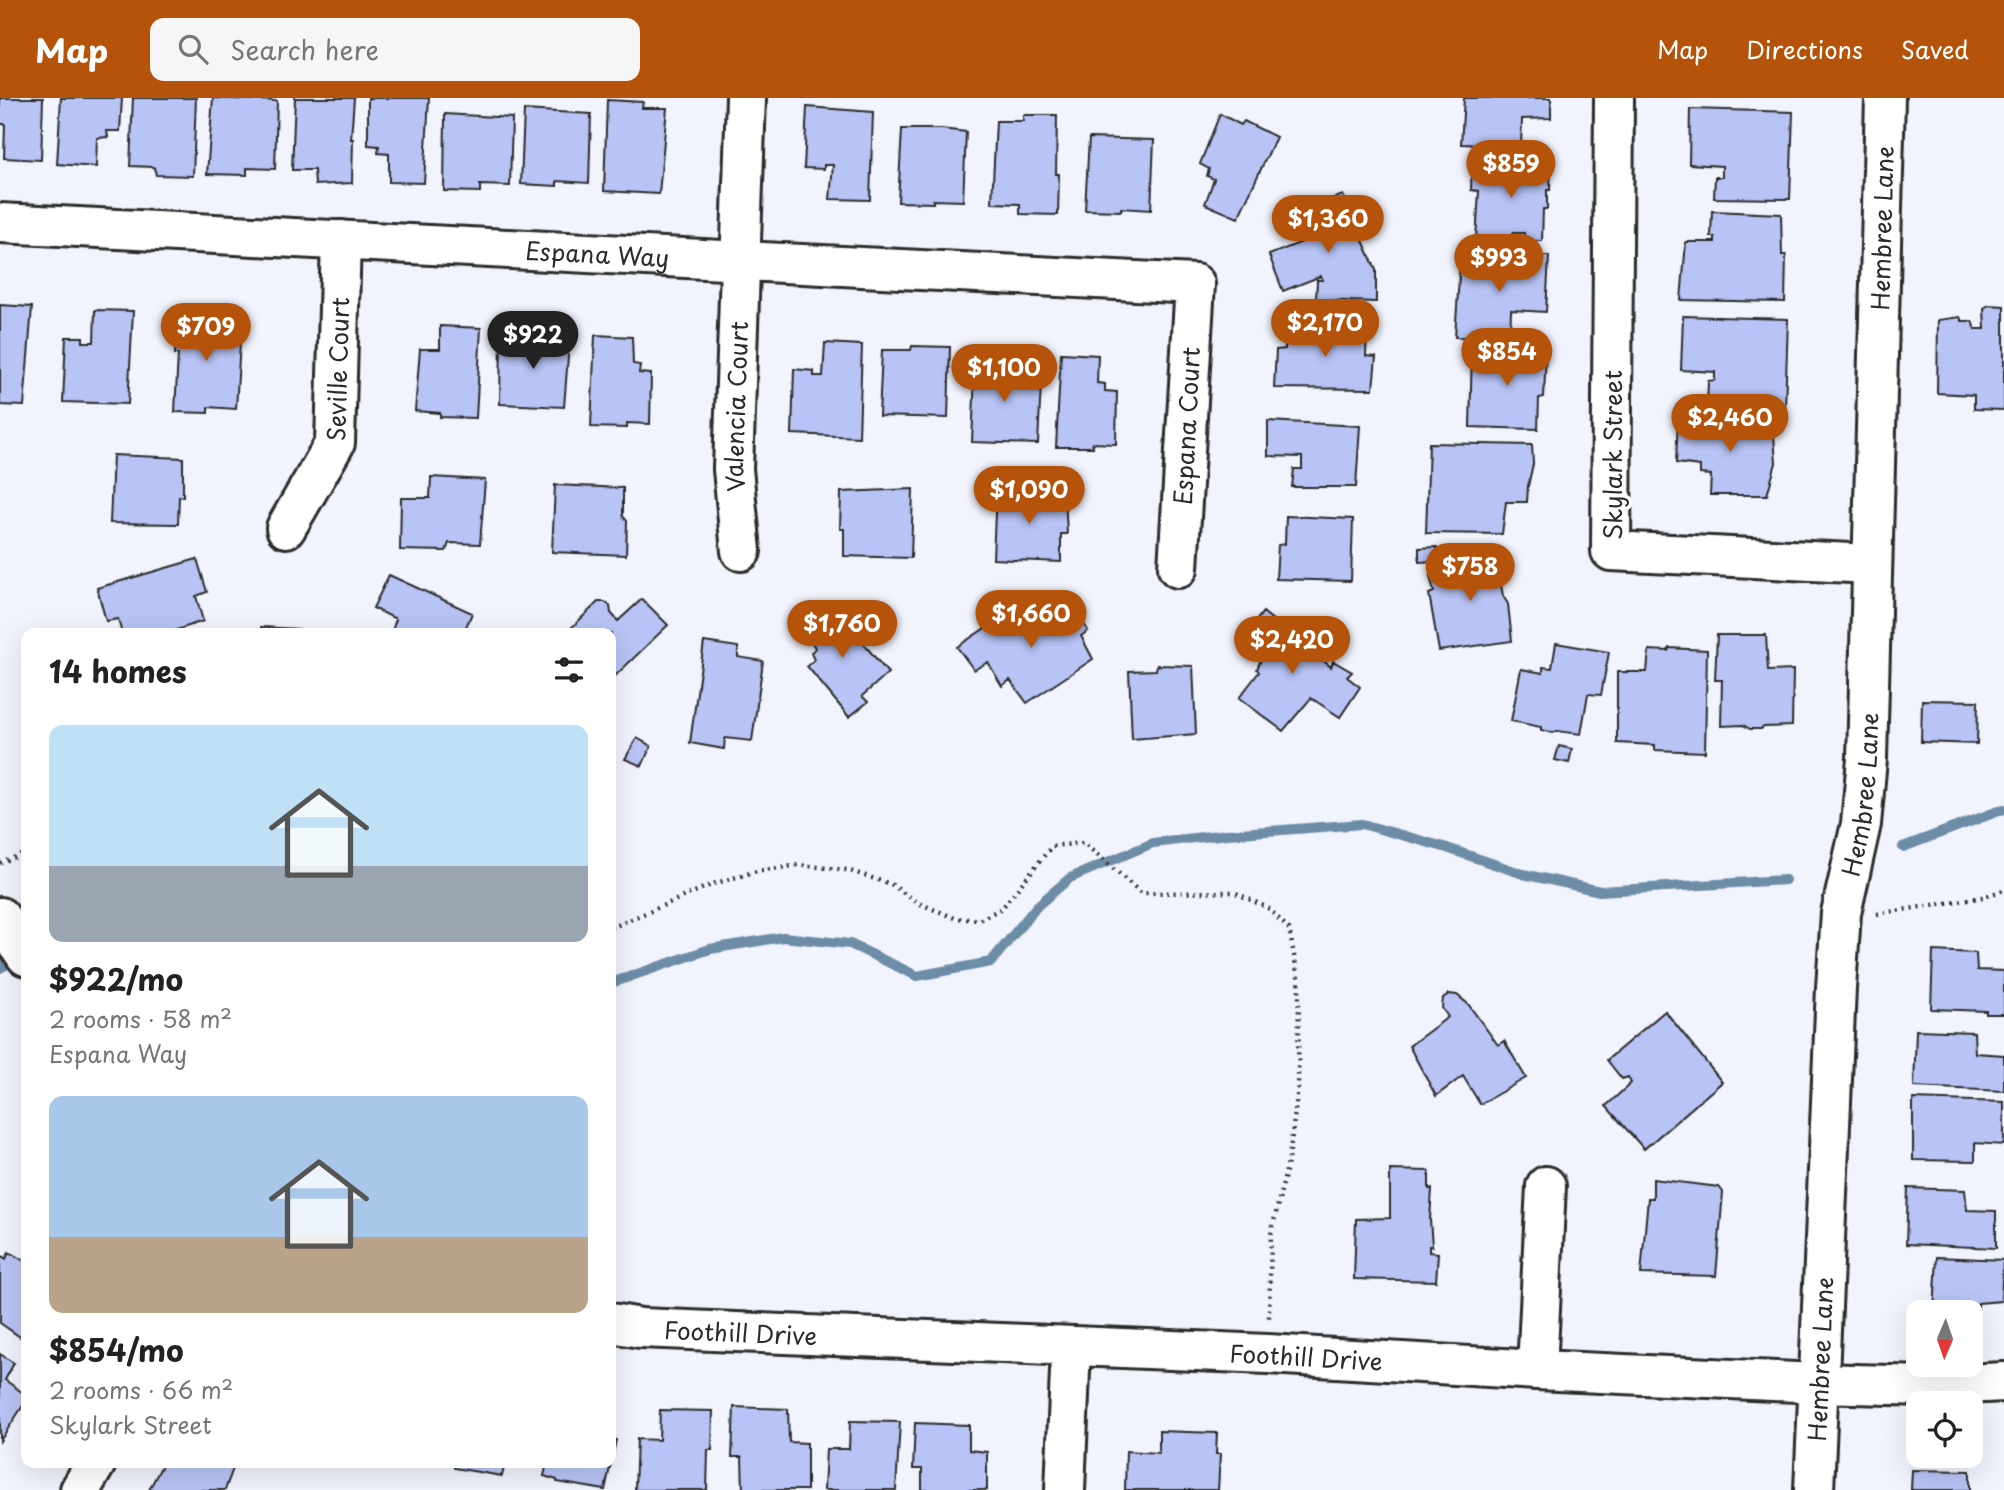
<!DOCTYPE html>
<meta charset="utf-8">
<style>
body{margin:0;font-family:"Playpen Sans",sans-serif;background:#f6f6f6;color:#222;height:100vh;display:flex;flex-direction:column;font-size:26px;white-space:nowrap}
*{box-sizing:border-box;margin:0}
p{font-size:23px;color:#767676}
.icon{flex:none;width:38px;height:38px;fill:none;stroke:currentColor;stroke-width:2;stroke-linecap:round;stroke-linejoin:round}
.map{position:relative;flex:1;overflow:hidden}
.sheet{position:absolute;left:21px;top:530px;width:595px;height:840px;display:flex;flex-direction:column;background:#fff;border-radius:14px;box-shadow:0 7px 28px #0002}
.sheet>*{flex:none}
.needle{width:46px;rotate:182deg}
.buttons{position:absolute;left:1906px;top:1202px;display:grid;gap:14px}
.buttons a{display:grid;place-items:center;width:77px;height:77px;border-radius:14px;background:#fff;box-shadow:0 7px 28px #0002;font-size:35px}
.price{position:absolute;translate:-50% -60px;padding:0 16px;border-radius:24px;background:#b45309;color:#fff;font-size:23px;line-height:46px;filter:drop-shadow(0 2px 4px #0008)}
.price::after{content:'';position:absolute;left:50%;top:42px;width:21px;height:16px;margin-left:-10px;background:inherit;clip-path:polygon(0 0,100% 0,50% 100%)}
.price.on{background:#222;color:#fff}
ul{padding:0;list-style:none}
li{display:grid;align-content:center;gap:14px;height:371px;padding:0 28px}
li span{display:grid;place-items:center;height:217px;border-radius:14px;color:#555}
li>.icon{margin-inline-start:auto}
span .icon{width:126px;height:126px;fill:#fffc;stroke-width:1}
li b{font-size:30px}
h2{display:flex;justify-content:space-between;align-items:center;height:84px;padding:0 28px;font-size:30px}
header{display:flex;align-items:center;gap:42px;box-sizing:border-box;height:98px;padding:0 35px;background:#b45309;color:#fff}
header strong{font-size:33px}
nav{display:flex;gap:38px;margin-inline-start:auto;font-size:24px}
.search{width:490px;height:63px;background:#f6f6f6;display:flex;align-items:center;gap:18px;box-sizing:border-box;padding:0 24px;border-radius:14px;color:#767676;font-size:26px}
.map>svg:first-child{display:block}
</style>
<header>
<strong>Map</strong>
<div class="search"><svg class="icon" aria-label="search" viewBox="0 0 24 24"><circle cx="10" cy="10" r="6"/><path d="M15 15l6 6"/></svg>Search here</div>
<nav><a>Map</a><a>Directions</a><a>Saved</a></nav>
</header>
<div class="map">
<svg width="2004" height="1392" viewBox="0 0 2004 1392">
<rect width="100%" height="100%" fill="#f1f3fd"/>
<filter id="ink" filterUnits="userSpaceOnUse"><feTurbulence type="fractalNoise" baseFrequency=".0143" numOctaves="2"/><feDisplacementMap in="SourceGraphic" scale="14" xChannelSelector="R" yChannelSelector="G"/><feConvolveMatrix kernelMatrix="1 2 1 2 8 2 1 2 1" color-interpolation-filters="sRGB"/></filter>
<g filter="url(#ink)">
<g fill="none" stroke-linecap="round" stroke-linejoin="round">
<path stroke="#6d8ca5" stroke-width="10" d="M1903,749l101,-38
M0,870l19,-10
M611,885l99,-34 73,-12 67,7 67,32 74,-14 46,-56 33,-28 83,-35 74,-9 135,-10 82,23 79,27 77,17 185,-11"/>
</g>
<path fill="#b8c4f5" stroke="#2b2b2b" stroke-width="2" d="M0,0h43l-2,62 -37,-2 1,-34h-5z
M61,0h61l-2,33h-13l1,6 -11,1 -1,29 -39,-3z
M133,0h63l-3,78 -37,-1 -2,-8 -24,-1z
M213,0l64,3 -2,68 -28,-1v7l-40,-1z
M295,0h59l-3,41h2l-1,44 -37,2 -1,-15h-22z
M368,0h61l-5,85 -35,-1v-28l-11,-1 1,-7 -11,-1z
M1464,0h87v20l-29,1 -1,27 -60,-2z
M607,2l36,2 -1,6h25l-8,86 -55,-3z
M807,9l66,5 -3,88 -40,-1 3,-34h-9v4l-20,-1z
M1690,11l103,3 -3,87 -76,-1 1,-21h7v-11l-33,-2z
M524,12l67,4 -2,69 -32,-2v5l-36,-2z
M445,16l67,4 -2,68 -30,-1v7l-36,-1z
M1220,16l21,11 3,-4 32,16 -38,81 -33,-14 9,-25 -7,-3 2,-7 -9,-5z
M1023,17h34l-1,59h3l-1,41 -38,-1v-10l-28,-1 4,-82h27z
M902,31h39l25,3 -3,69 -30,-1v3l-35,-1z
M1089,40l65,2 -3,70 -30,-2v3l-36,-1z
M1472,64l79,3 -1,25h-3v19h-4l-1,32h-18v-8h-12v5l-6,2h-30l3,-49 -8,-1z
M1343,97l33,75v32l-60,-2 1,-20h6l-2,-4 -38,15 -14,-36 33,-13 -4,-16 -8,2 -4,-6 2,-7z
M1712,113l69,3 1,41h4l-1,47 -104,-2 5,-58h29v-5h-4z
M1498,158h51l-3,56 -35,-2 -1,28 -55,-1 5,-75h39z
M0,207l32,2 -8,99 -24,-1z
M1989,207l15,1v104l-30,-1v-14l-37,-2 1,-73 22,-3 2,4h10l3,8h10l-1,-21z
M95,212l38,1 -5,93 -65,-2 3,-65h17v5h11z
M177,213l38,1v10l26,3 -5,84 -28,-2v6l-33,-1 3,-58h-3z
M1683,218l105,3 -3,90 -78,-2 1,-26 7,-1v-8l-34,-2z
M1286,227l81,3 -1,28 10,1 -3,32 -99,-1 2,-38 9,-1z
M440,228l41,2 -5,90 -36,-1v-4l-25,-2 5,-62h20z
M501,235l34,1 6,8 28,1 -5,64 -64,-3z
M595,237l37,2 1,27 7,1 -1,8 12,1 -1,50 -23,-1v5l-36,-1z
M825,245l37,2 -3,92 -67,-3 2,-65 20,2v5h9z
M912,248l38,1 -2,71 -69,-2 3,-66h29z
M1472,251l74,2 -2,46 -5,1 -1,31 -68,-2z
M976,254l35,2v32l10,1v-5l20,1 -3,61 -66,-2z
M1061,255l37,2 -1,28 8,1v7l12,1 -1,52 -24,-1 1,4h-37z
M1678,321l95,2 3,42 -9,32h-57l1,-20 -11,-1v-8l-24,-3z
M1268,323l92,5 -4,61h-64l2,-18h8v-12l-34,-1z
M1429,345l103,2 1,19 -5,22 -1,16h-21l-4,32 -76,-1z
M113,357l70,3v39l-4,-1 -1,28 -68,-1z
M431,379l54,3 -5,64 -31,-1 -3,8 -46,-1 1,-52h29z
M555,387l68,3v28l4,5 -1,34 -74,-3z
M913,391l-2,69 -67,-2v-27h-4l1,-37z
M996,393l38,1 17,4h14l2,38h-6v28l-68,-3z
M1286,418l67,3 -2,62 -75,-2 2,-34 7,-1z
M1437,449l1,14 -19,1v-14z
M1494,449l9,49 5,8 4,37 -73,10 -10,-57 5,-2 -4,-16 29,-8 -3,-14z
M197,461l10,33 -11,4 7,25 -38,13h-43l-4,-15 -12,2 -9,-33z
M389,477l83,38 -9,21h-72l5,-15 -23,-11z
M642,501l26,26 -57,55v-46h-46l33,-32h7l5,4 1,7 7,8z
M1071,503l17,30 -7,5 12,23 -66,44 -17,-23 -8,6 -14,-24 -14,8 -17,-23 55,-37 13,19z
M829,504l59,71 -26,23 6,6 -19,15 -42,-51 7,-6 -3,-7 4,-5 -13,-24z
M1263,514l68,55 2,-6 19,11 -5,5 13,10 -20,30 -29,-19 -28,33 -44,-33 20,-26 -2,-3 4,-9 -22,-17z
M261,529l38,2v5h-38z
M1717,537h49l2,36 25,-1 -1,56 -28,1 -3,2h-11l-7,-4 -22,1 1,-46h-7z
M704,544l34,5v10l25,4 -11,80 -27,-3 -1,11 -34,-6z
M1556,545l53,9 -8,43 -13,-1 -7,40 -24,-3 -4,2 -12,-3v-3l-30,-6 10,-52 22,4v-6l9,1z
M1669,550l38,2 -2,102 -50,-2v-5l-38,-2v-71h30l2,-22 19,1z
M1157,567l36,1 3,68 -64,5 -3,-68 27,-1z
M1922,602l56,1 -1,43 -56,-2z
M637,640l14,8 -9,20 -17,-7z
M1559,648l13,3 -3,14 -14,-3z
M1933,853l43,2 1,17 27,1v43h-18v-3l-55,-2z
M1449,896l8,1 11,9 30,41 6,-4 22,37 -46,26 -17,-28 -27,20 -27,-50 39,-29 -6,-9 1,-10z
M1665,913l57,71 -78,67 -38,-43 25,-23 -3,-6 -6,2 -15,-19z
M1916,932l58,2 1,21 29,2v36l-90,-4z
M1913,1001l91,3v43l-29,-2v18l-62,-1z
M1390,1072l39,1v18h3l-2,31 2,26h-3v6l9,1 -2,28 -82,-2 2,-60 34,-1z
M1653,1081l66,8 4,5 -7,84 -75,-2 7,-76h5z
M1908,1090l57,2 2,20 29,1v37l-90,-4z
M9,1154l17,10v79l-26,-18v-64l2,-3 4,3z
M1937,1159l66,3 -2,41 -23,2v17h-8v-8h-36z
M0,1256l14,9 -9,17 21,15v6l-26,40z
M734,1309l54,2 1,33 18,1v47h-64l-1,-33h-10z
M660,1312l53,1 -1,39h-4l-1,40h-72l2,-51 22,1z
M850,1323l50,1 -4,68h-72l2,-41h23z
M915,1325l54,2v25l18,2v38h-65v-21h-9z
M1159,1333l58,2 -1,21h4l-2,36h-93l1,-39 33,2z
M611,1341l5,1 -11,50 -48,-8v-2l-13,-4 3,-13h64z
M163,1365h72l-10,27h-76z
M453,1365h52l-3,13 -48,-8z
M1912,1372l58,1v19h-59z"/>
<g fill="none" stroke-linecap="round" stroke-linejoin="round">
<g stroke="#2b2b2b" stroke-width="44">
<g id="minor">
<path d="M1614,0l-3,453 261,13"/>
<path id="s1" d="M0,125l1195,61 -17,284"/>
<path id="s2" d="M286,430l49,-85 6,-203"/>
<path id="s3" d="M741,453l-8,-82 13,-371"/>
<path d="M0,819l26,39"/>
<path id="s4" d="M611,1225l30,5 627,26 269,16 281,13 108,3 78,-4"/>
<path d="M1537,1272l9,-184"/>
<path d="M80,1392l16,-27"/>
<path d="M1065,1392l6,-143"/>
<path id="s5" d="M1814,1392l22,-502 5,-75 20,-89 6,-65 18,-661"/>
</g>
</g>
<path stroke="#2b2b2b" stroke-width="4.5" stroke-dasharray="2 5" stroke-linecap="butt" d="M0,765l26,-10
M1877,816l106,-17 21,-7
M611,830l102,-44 44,-13 42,-6 48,5 44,14 27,19 37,15 24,2 23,-12 50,-62 32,-3 57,50 93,-1 34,16 21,21 10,52 -1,107 -9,70 -18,76 -2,84"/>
<use href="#minor" stroke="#fff" stroke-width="38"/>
</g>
</g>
<g text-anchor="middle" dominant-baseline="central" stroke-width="7" stroke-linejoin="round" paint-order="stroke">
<g font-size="24" fill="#2b2b2b" stroke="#fff">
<text stroke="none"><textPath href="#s5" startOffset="1265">Hembree Lane</textPath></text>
<text stroke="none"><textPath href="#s1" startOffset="598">Espana Way</textPath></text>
<text stroke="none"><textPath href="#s2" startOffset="172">Seville Court</textPath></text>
<text stroke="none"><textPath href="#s3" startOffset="145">Valencia Court</textPath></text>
<text transform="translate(1186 328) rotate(-87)">Espana Court</text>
<text transform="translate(1612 357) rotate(-90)">Skylark Street</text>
<text stroke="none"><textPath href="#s5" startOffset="698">Hembree Lane</textPath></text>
<text stroke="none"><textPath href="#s4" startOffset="130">Foothill Drive</textPath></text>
<text stroke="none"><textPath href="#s4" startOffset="696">Foothill Drive</textPath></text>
<text stroke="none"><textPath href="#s5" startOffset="131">Hembree Lane</textPath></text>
</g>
</g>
</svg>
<div class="buttons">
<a><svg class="needle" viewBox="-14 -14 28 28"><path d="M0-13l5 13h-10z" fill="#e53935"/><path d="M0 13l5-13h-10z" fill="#767676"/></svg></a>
<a><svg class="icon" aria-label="locate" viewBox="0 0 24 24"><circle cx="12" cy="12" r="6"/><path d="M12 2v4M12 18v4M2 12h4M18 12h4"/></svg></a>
</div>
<b class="price" style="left:1511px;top:102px">$859</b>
<b class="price" style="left:1328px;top:157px">$1,360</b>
<b class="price" style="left:1499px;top:196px">$993</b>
<b class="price" style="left:1325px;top:261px">$2,170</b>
<b class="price" style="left:206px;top:265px">$709</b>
<b class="price on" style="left:533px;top:273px">$922</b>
<b class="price" style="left:1507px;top:290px">$854</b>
<b class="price" style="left:1004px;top:306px">$1,100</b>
<b class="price" style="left:1730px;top:356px">$2,460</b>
<b class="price" style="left:1029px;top:428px">$1,090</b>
<b class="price" style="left:1470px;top:505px">$758</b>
<b class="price" style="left:1031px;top:552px">$1,660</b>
<b class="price" style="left:842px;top:562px">$1,760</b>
<b class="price" style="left:1292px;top:578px">$2,420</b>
<section class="sheet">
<h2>14 homes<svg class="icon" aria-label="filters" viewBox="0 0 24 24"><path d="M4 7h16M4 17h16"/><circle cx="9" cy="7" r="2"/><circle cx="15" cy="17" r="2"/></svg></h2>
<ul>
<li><span style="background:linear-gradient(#bfe0f5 65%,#9aa5b1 0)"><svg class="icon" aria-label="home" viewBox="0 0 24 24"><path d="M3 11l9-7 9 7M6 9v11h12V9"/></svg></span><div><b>$922/mo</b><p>2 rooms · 58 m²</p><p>Espana Way</p></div></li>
<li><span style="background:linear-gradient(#a9c7e8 65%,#b9a48a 0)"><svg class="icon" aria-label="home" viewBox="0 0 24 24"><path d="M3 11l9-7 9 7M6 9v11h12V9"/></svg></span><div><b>$854/mo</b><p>2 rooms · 66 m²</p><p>Skylark Street</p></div></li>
</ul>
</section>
</div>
